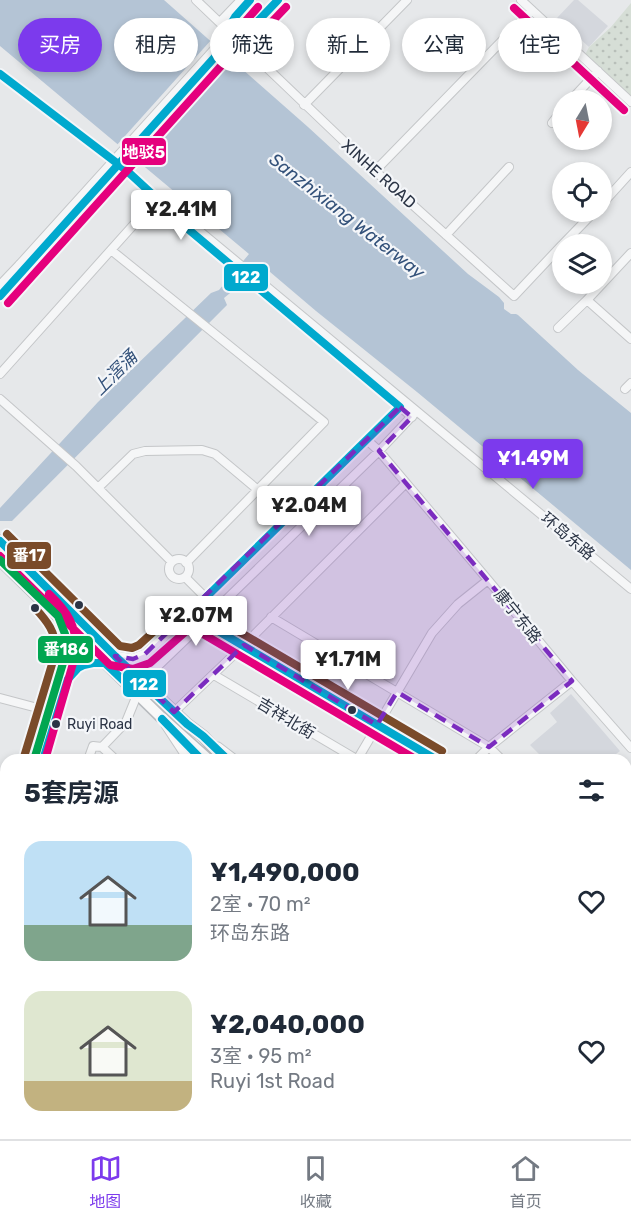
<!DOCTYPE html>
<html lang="zh">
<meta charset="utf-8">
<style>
body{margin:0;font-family:Rubik,"Noto Sans SC",sans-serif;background:#f6f6f7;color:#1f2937;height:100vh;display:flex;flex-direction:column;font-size:22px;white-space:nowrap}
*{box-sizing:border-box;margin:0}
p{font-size:20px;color:#747a83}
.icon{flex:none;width:33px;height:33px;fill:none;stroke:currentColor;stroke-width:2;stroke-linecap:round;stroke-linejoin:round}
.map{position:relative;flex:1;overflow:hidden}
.panel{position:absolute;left:0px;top:754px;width:632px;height:386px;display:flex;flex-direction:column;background:#fff;border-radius:18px 18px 0 0;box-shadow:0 3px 9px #0003}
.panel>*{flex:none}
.guide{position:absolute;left:18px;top:18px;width:596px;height:54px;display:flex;gap:12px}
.needle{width:39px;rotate:190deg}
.tools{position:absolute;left:552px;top:90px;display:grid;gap:12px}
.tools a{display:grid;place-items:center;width:60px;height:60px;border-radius:50%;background:#fff;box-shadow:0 3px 9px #0003;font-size:30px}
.price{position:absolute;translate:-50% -51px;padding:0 14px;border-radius:6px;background:#fff;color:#222;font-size:20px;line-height:39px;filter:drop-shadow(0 2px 3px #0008)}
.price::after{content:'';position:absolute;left:50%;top:36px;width:18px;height:14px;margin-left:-9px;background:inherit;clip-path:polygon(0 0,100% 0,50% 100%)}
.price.selected{background:#7c3aed;color:#fff}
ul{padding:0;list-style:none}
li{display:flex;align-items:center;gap:18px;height:150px;padding:0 24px}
li span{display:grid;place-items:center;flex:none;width:168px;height:120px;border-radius:18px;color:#555}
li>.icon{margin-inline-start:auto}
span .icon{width:72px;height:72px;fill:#fffc;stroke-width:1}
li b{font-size:26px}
h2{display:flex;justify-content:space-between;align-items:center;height:72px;padding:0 24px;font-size:26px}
.tag{padding:0 21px;border-radius:27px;background:#fff;box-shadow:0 3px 9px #0003;font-size:21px;line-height:54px}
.tag.selected{background:#7c3aed;color:#fff}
.dock{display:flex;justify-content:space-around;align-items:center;height:84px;border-top:2px solid #e0e1e3;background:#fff;font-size:16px;color:#747a83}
.dock a{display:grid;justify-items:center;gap:3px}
.dock .selected{color:#7c3aed}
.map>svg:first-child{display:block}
</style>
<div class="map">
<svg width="631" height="1139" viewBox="0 0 631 1139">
<defs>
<pattern id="park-dots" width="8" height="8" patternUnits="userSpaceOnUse" patternTransform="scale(1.5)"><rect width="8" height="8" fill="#d6ded6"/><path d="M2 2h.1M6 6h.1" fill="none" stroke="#b8bfb9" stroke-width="1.8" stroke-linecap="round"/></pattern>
</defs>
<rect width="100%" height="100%" fill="#e6e8ea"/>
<path fill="#d4d7dd" d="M574,0h4l30,26 -19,21 -32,-29z
M571,694l49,57 -8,6 4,3h-71l-15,-15 27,-23 -7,-9z
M626,771l5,7v29h-5z
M6,903v151l-6,-1v-129z"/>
<path fill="url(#park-dots)" d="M631,3v96l-46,-44 4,-8 22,-20z"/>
<path fill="#b4c4d5" d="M0,0h164l144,127 160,147 31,23 5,6v6l7,5h5l2,1 60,55 53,43v157l-214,-178 -101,-81 -53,-45 -39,32 3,7 -215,216h-12v-13l98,-106 113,-109 8,-3 30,-36 -249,-208z"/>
<path fill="#e6e8ea" d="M212,39l16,15 -96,106 -16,-14z"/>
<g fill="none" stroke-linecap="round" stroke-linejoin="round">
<g stroke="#c4c6c8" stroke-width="10">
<path id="minor" d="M196,0l179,171 139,125 48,-51
M521,0l110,102
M220,22l21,-22
M0,74l126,96 26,24 9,5 470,390
M571,100l27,-29
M304,105l103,-105
M552,123l10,-13
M375,171l157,-161
M602,204l29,-32
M172,215l240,202
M446,235l63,-68
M563,244l31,-32
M111,250l213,172 -138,141
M631,253l-44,47 44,39
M0,285l20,-21
M0,296l25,-28
M558,328l29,-28
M0,374l153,-171
M625,389l6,-6
M0,399l76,67 96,96
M367,440l12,11 109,129 84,101 59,67
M98,488l35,-34 12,-3 57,-1 13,4 43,36
M169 569a10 10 0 1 1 20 0a10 10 0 1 1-20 0Z
M185,577l21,21
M192,611l211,-206
M271,617l218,130 13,13
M203,622l176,-171 35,-37
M214,675l144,85
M0,698l49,13
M174,712l70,-67 162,-162
M102,747l24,-25 11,-27
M88,760l5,-14 9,1 14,13
M357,760l75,-127 26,-29 30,-24
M476,760l13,-13 83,-66
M626,961l5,5
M626,1006l5,5
M626,1121l5,2
M429,1134v5
M0,1135l18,4
M252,1139v-5"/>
</g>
<g stroke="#c2c5c8" stroke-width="11">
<path id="major" d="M115,656l18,3 12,-5 47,-43 11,11 234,138
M151,690v-9l3,-12 49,-47
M166,725l23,35
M218,747l17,13
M34,760l32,-107 -1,-19 -7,-16
M43,760l25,-81 10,-11 6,-3 9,-2h12
M0,873l6,-20
M626,902l5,-13
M0,908l6,-19
M626,916l5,-13
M0,1083l6,2
M0,1093l6,1
M172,1134l15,1 32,-1"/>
</g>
<g stroke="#b8bbbf" stroke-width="13">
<path id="highway" d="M0,541l115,115 72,68 16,12 22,24
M0,560l162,158 47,42
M438,1134v5
M457,1134v5"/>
</g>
<use href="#minor" stroke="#f5f6f7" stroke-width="8"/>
<use href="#major" stroke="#f8f8f8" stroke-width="9"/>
<use href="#highway" stroke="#f8f8f8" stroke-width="10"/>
<g stroke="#c4c6c8" stroke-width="10" stroke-linecap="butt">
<path id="minor-bridge" d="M20,264l199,-220 16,-27 15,-17
M25,268l198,-220 34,-26 21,-22"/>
</g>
<use href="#minor-bridge" stroke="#f5f6f7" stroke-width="8"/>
<g stroke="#f4f6f9" stroke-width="12">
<path id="bus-1" d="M218,45l17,-28 15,-17
M0,74l126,96 26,24 5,9 243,204 -208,204 11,11 234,138
M0,296l223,-248 34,-26 21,-22
M0,541l115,115 72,68 16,12 25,24
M162,719l40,41
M43,760l25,-81 10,-11 6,-3 9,-2h12l19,18"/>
</g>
<g stroke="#f4f6f9" stroke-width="12">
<path id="bus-2" d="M514,8l110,102
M227,51l17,-28 14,-16
M8,303l222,-247 34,-26 22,-23
M0,556l110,109 23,4 17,-6 42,-37 6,5 219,129
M45,760l31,-107c1,-27 -8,-41 -27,-59"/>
</g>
<g stroke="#f4f6f9" stroke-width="12">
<path id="bus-3" d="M7,534l113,112 12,2 7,-3 46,-42
M199,604l10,10 233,137
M24,757l32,-106c0,-19 -9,-30 -21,-43"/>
</g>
<g stroke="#f4f6f9" stroke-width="12">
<path id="bus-4" d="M0,560l58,56 7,18 1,19 -32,107
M172,1134h47"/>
</g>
<use href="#bus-1" stroke="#00a9ce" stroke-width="8"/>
<use href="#bus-2" stroke="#e5007d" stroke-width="8"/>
<use href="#bus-3" stroke="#7a4b2a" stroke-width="8"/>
<use href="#bus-4" stroke="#00a651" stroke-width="8"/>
</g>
<path fill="#7b2cbf" fill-opacity="0.2" stroke="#7b2cbf" stroke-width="4.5" stroke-dasharray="12 8" stroke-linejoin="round" d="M400,407l12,10 -33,34 193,230 -83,66 -92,-55 -20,33 -133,-80 -70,67 -59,-56 18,3 12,-5z"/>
<g fill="#2b3445" stroke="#f4f6f9" stroke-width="2">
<circle cx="79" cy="605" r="5"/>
<circle cx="35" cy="608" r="5"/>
<circle cx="352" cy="710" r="5"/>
<circle cx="56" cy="724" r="5"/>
</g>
<g text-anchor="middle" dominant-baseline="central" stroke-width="4.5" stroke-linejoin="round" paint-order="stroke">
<g font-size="14" fill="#2b3445" stroke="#f4f6f9" text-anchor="start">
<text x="67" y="724">Ruyi Road</text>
</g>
<g font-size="16" fill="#2b3445" stroke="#f4f6f9">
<text transform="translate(379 174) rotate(42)">XINHE ROAD</text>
<text transform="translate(568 536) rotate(40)">环岛东路</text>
<text transform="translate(518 616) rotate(51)">康宁东路</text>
<text transform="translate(286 718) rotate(31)">吉祥北街</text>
</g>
<g font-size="18" font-style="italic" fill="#34527a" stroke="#f4f6f9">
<text transform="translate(347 216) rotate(38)">Sanzhixiang Waterway</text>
<text transform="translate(115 373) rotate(-45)">上滘涌</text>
</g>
</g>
<g stroke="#f4f6f9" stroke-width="2">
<rect x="121" y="137" width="46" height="29" rx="6" fill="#e5007d"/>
<rect x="223" y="263" width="46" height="29" rx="6" fill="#00a9ce"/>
<rect x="6" y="541" width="46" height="29" rx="6" fill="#7a4b2a"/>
<rect x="37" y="635" width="57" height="29" rx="6" fill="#00a651"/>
<rect x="122" y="669" width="45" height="29" rx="6" fill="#00a9ce"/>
</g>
<g font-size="16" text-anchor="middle" font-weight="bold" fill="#fff">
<text x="144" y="158">地驳5</text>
<text x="246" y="283">122</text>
<text x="29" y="561">番17</text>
<text x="66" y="655">番186</text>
<text x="144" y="690">122</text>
</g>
</svg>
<div class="tools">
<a><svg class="needle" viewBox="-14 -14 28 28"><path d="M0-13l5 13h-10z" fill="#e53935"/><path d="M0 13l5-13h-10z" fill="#747a83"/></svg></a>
<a><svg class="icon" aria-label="locate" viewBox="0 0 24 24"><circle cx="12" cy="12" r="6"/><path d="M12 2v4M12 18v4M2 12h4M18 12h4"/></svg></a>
<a><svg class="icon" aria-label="layers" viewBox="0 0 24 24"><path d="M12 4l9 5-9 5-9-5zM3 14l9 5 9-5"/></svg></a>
</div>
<b class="price" style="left:181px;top:241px">¥2.41M</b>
<b class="price selected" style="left:533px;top:490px">¥1.49M</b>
<b class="price" style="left:309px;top:537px">¥2.04M</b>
<b class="price" style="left:196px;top:647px">¥2.07M</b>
<b class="price" style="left:348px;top:691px">¥1.71M</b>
<div class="guide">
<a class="tag selected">买房</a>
<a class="tag">租房</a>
<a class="tag">筛选</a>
<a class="tag">新上</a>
<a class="tag">公寓</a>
<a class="tag">住宅</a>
</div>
<section class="panel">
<h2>5套房源<svg class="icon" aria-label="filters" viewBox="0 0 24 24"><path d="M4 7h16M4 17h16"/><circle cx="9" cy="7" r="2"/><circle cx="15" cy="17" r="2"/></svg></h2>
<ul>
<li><span style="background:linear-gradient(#bfe0f5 70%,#7fa58c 0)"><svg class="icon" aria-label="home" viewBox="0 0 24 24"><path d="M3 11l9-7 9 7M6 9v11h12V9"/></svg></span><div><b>¥1,490,000</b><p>2室 · 70 m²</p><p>环岛东路</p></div><svg class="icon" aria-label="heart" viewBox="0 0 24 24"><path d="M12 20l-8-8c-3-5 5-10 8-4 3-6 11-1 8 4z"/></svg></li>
<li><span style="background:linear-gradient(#dfe7d0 75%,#c2b280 0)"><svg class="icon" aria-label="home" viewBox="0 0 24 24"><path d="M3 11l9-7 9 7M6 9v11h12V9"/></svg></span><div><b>¥2,040,000</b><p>3室 · 95 m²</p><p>Ruyi 1st Road</p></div><svg class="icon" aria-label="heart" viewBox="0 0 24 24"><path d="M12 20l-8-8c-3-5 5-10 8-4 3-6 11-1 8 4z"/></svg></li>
</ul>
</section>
</div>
<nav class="dock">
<a class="selected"><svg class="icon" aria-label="map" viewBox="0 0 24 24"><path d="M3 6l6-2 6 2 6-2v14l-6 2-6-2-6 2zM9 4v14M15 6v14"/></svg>地图</a>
<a><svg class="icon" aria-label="saved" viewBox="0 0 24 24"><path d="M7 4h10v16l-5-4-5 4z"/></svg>收藏</a>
<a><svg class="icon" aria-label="home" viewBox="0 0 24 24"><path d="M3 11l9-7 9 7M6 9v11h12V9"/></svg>首页</a>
</nav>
